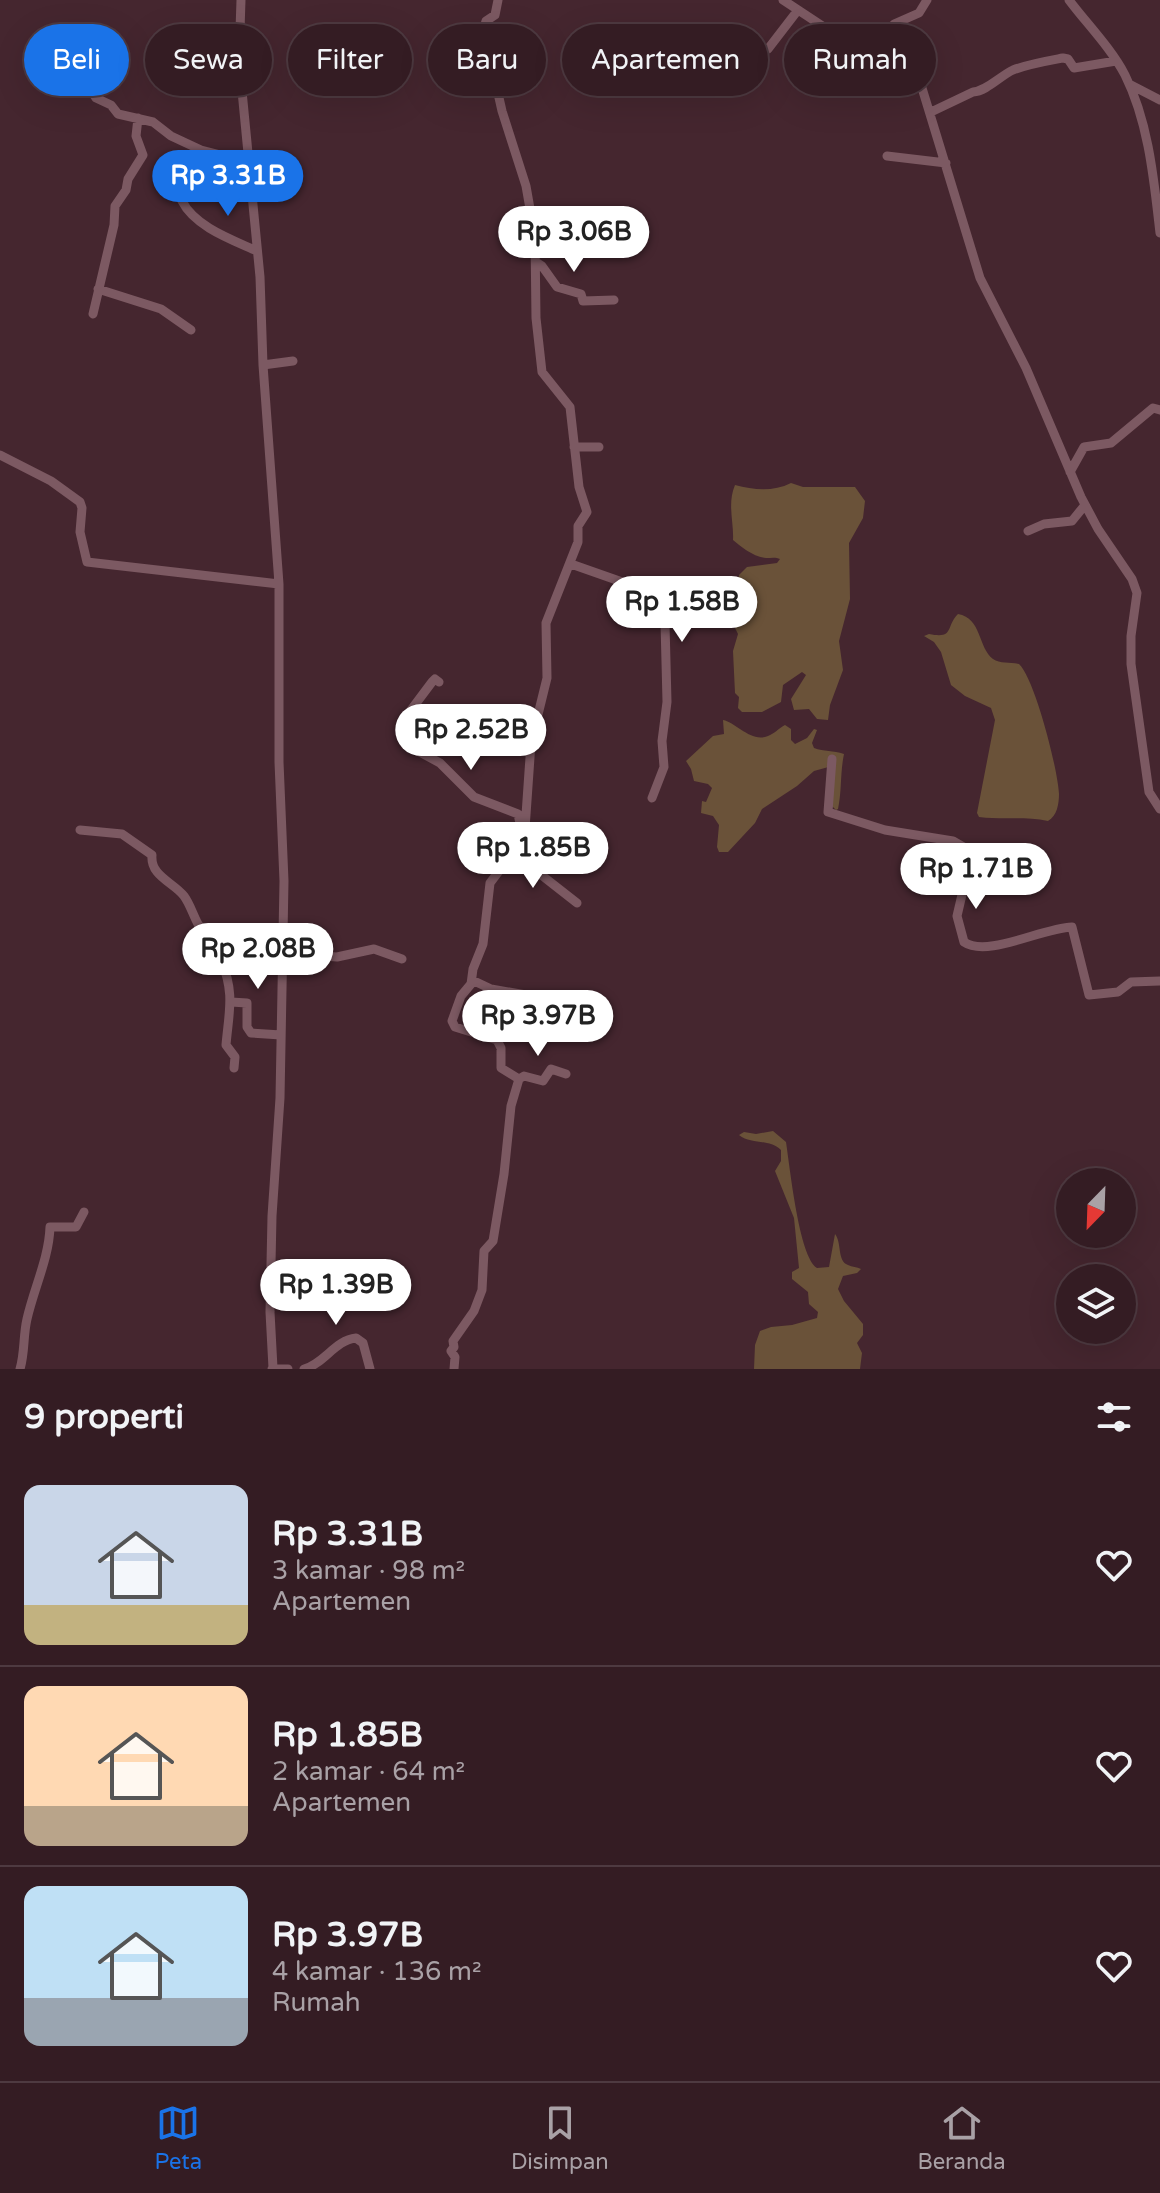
<!DOCTYPE html>
<html lang="id">
<meta charset="utf-8">
<style>
body{margin:0;font-family:"Varela Round",sans-serif;background:#3c252b;color:#f1f3f6;height:100vh;display:flex;flex-direction:column;font-size:30px;white-space:nowrap}
*{box-sizing:border-box;margin:0}
p{font-size:26px;color:#a9a1a6}
.icon{flex:none;width:44px;height:44px;fill:none;stroke:currentColor;stroke-width:2;stroke-linecap:round;stroke-linejoin:round}
.map{position:relative;height:1369px;overflow:hidden}
.drawer{display:flex;flex-direction:column;background:#341c23;flex:1}
.drawer>*{flex:none}
.guide{position:absolute;left:24px;top:24px;width:1112px;height:72px;display:flex;gap:16px}
.needle{width:52px;rotate:203deg}
.buttons{position:absolute;left:1056px;top:1168px;display:grid;gap:16px}
.buttons a{display:grid;place-items:center;width:80px;height:80px;border-radius:50%;background:#341c23;box-shadow:0 8px 32px #0002,0 0 0 2px #4e3a41;font-size:40px}
.price{position:absolute;translate:-50% -68px;padding:0 18px;border-radius:28px;background:#fff;color:#222;font-size:26px;line-height:52px;filter:drop-shadow(0 2px 4px #0008)}
.price::after{content:'';position:absolute;left:50%;top:48px;width:24px;height:18px;margin-left:-12px;background:inherit;clip-path:polygon(0 0,100% 0,50% 100%)}
.price.active{background:#1a73e8;color:#fff}
ul{padding:0;list-style:none}
li{display:flex;align-items:center;gap:24px;height:200px;padding:0 24px}
li+li{border-top:2px solid #4e3a41}
li span{display:grid;place-items:center;flex:none;width:224px;height:160px;border-radius:16px;color:#555}
li>.icon{margin-inline-start:auto}
span .icon{width:96px;height:96px;fill:#fffc;stroke-width:1}
li b{font-size:34px}
h2{display:flex;justify-content:space-between;align-items:center;height:96px;padding:0 24px;font-size:34px}
.chip{padding:0 28px;border-radius:36px;background:#341c23;box-shadow:0 8px 32px #0002,0 0 0 2px #4e3a41;font-size:28px;line-height:72px}
.chip.active{background:#1a73e8;color:#fff}
.dock{display:flex;justify-content:space-around;align-items:center;height:112px;border-top:2px solid #4e3a41;background:#341c23;font-size:22px;color:#a9a1a6}
.dock a{display:grid;justify-items:center;gap:4px}
.dock .active{color:#1a73e8}
.map>svg:first-child{display:block}
</style>
<div class="map">
<svg width="1160" height="1369" viewBox="0 0 1160 1369">
<rect width="100%" height="100%" fill="#45262f"/>
<path fill="#6a5239" d="M791,483l12,4h52l10,14 -2,17 -14,25 1,56 -11,42 4,29 -13,35 -2,15 -11,-1 -8,-10 -15,1 -3,-11 15,-24 -4,-3 -19,13 -2,17 -19,10h-20l-4,-4 1,-11 -4,-4 -2,-42 5,-17 -8,-16 9,-43 8,-8 30,-4 3,-4c-4,-2 -9,-1 -14,-1 -12,-1 -25,-11 -33,-18 1,-18 -6,-36 2,-55 19,5 38,7 56,-2z
M958,614c24,4 20,34 35,45 7,5 18,3 26,5 16,15 39,106 40,130 0,10 -2,22 -11,27 -23,-5 -45,-1 -69,-4l-2,-4 18,-93 -4,-12 -26,-12 -14,-11 -10,-33 -7,-10 -10,-6 5,-2c26,5 16,-7 29,-20z
M723,720c14,3 28,23 45,16 6,-2 11,-8 17,-11l6,4v11l4,4 12,-6 7,-9 3,1 -5,13 2,5c10,4 19,2 30,6 -4,19 -2,36 -6,55l-2,1 -4,-4 2,-38 -2,-2 -18,5 -17,15 -35,23 -7,14 -27,29h-9l-2,-5 2,-22 -6,-9 -12,-3 1,-12 4,1 6,-14 -4,-4 -14,-3 -3,-12 -5,-8 27,-25 11,-2z
M773,1131l13,11c4,25 13,115 31,126l12,-1 6,-33c7,9 2,27 13,31 4,2 9,2 13,4l-4,4 -14,3 -5,13 6,12 19,23v11l-6,8 5,10 -2,16h-106l1,-24 5,-14 11,-4 21,-2 25,-7 1,-6 -9,-8 -1,-12 -16,-13v-7l7,-4 -5,-50 -19,-47 6,-10v-11c-13,-12 -30,-5 -42,-15l5,-3 12,2z"/>
<g fill="none" stroke-linecap="round" stroke-linejoin="round">
<path stroke="#7c5962" stroke-width="9" d="M241,0l-2,60 21,217 3,88 16,219v178l5,119 -4,217 -8,118 -2,96 3,56
M783,0l47,31 59,14v22l26,11 7,10 58,190 46,90 55,129 17,32 34,50 5,14 -6,43v28l18,128 11,17
M1069,0c18,24 42,48 56,75 24,48 29,106 35,158
M70,45l13,33 13,20 15,7 7,9 35,8 18,14 30,14 47,12
M889,45l5,-21 25,-11 8,-13
M768,49l30,-39
M1129,84l31,16
M931,112l42,-20c14,-1 27,-16 40,-22 16,-6 34,-9 50,-12l5,1 6,9 42,-7
M887,156l59,7
M182,201c13,26 51,39 75,50
M536,262l6,4 15,21 24,7 2,7 31,-1
M98,289l63,20 30,21
M93,314l21,-89 1,-19 11,-16 2,-11 15,-24 -7,-19 2,-18
M263,365l30,-4
M574,447h25
M0,455l51,26 29,21 2,6 -2,24 7,30 192,22
M1070,472l14,-25 27,-4 42,-35 7,2
M1028,531l16,-7 28,-3 13,-16
M571,564l74,26 15,11 5,22 2,79 -5,39 2,26 -12,31
M439,682l-4,-3 -3,3 -27,36 1,10 10,22 24,13 34,34 44,17 3,14
M832,759l-4,53 57,18 68,11 19,11 -15,64 7,26c23,16 78,-14 108,-15l17,68 29,-3 13,-10 29,-1
M80,830l42,4 30,21c-2,21 21,27 32,41 6,8 9,19 14,28 7,12 17,22 23,36 14,33 8,51 5,85l9,12 -1,11
M518,846l22,28 37,29
M282,953l55,4 37,-8 28,10
M472,980l19,9 35,6
M231,1002l16,1v24l4,6 30,2
M519,1079l5,-3 19,5 8,-12 15,5
M20,1369c5,-17 3,-33 7,-50 7,-31 22,-61 23,-92h26l8,-15
M272,1369h16
M304,1369c20,-5 31,-29 52,-31l7,5 7,26
M454,1369l1,-12 -4,-6 3,-4 -1,-6 21,-30 8,-21 2,-39 9,-10 11,-67 7,-68 8,-27 -18,-11v-20l-4,-8 -42,-13 -3,-6 9,-25 10,-12 2,-15 10,-25 7,-61 28,-37 7,-17 6,-86 16,-65 -1,-55 32,-81v-16l9,-14 -8,-25 -9,-80 -28,-35 -6,-54 -1,-81 -9,-51 -24,-75 -7,-31 -2,-24 -9,-28 2,-7 9,-6 3,-15"/>
</g>
</svg>
<div class="buttons">
<a><svg class="needle" viewBox="-14 -14 28 28"><path d="M0-13l5 13h-10z" fill="#e53935"/><path d="M0 13l5-13h-10z" fill="#a9a1a6"/></svg></a>
<a><svg class="icon" aria-label="layers" viewBox="0 0 24 24"><path d="M12 4l9 5-9 5-9-5zM3 14l9 5 9-5"/></svg></a>
</div>
<b class="price active" style="left:228px;top:218px">Rp 3.31B</b>
<b class="price" style="left:574px;top:274px">Rp 3.06B</b>
<b class="price" style="left:682px;top:644px">Rp 1.58B</b>
<b class="price" style="left:471px;top:772px">Rp 2.52B</b>
<b class="price" style="left:533px;top:890px">Rp 1.85B</b>
<b class="price" style="left:976px;top:911px">Rp 1.71B</b>
<b class="price" style="left:258px;top:991px">Rp 2.08B</b>
<b class="price" style="left:538px;top:1058px">Rp 3.97B</b>
<b class="price" style="left:336px;top:1327px">Rp 1.39B</b>
<div class="guide">
<a class="chip active">Beli</a>
<a class="chip">Sewa</a>
<a class="chip">Filter</a>
<a class="chip">Baru</a>
<a class="chip">Apartemen</a>
<a class="chip">Rumah</a>
</div>
</div>
<section class="drawer">
<h2>9 properti<svg class="icon" aria-label="filters" viewBox="0 0 24 24"><path d="M4 7h16M4 17h16"/><circle cx="9" cy="7" r="2"/><circle cx="15" cy="17" r="2"/></svg></h2>
<ul>
<li><span style="background:linear-gradient(#c9d6e8 75%,#c2b280 0)"><svg class="icon" aria-label="home" viewBox="0 0 24 24"><path d="M3 11l9-7 9 7M6 9v11h12V9"/></svg></span><div><b>Rp 3.31B</b><p>3 kamar · 98 m²</p><p>Apartemen</p></div><svg class="icon" aria-label="heart" viewBox="0 0 24 24"><path d="M12 20l-8-8c-3-5 5-10 8-4 3-6 11-1 8 4z"/></svg></li>
<li><span style="background:linear-gradient(#ffd9b3 75%,#b9a48a 0)"><svg class="icon" aria-label="home" viewBox="0 0 24 24"><path d="M3 11l9-7 9 7M6 9v11h12V9"/></svg></span><div><b>Rp 1.85B</b><p>2 kamar · 64 m²</p><p>Apartemen</p></div><svg class="icon" aria-label="heart" viewBox="0 0 24 24"><path d="M12 20l-8-8c-3-5 5-10 8-4 3-6 11-1 8 4z"/></svg></li>
<li><span style="background:linear-gradient(#bfe0f5 70%,#9aa5b1 0)"><svg class="icon" aria-label="home" viewBox="0 0 24 24"><path d="M3 11l9-7 9 7M6 9v11h12V9"/></svg></span><div><b>Rp 3.97B</b><p>4 kamar · 136 m²</p><p>Rumah</p></div><svg class="icon" aria-label="heart" viewBox="0 0 24 24"><path d="M12 20l-8-8c-3-5 5-10 8-4 3-6 11-1 8 4z"/></svg></li>
</ul>
</section>
<nav class="dock">
<a class="active"><svg class="icon" aria-label="map" viewBox="0 0 24 24"><path d="M3 6l6-2 6 2 6-2v14l-6 2-6-2-6 2zM9 4v14M15 6v14"/></svg>Peta</a>
<a><svg class="icon" aria-label="saved" viewBox="0 0 24 24"><path d="M7 4h10v16l-5-4-5 4z"/></svg>Disimpan</a>
<a><svg class="icon" aria-label="home" viewBox="0 0 24 24"><path d="M3 11l9-7 9 7M6 9v11h12V9"/></svg>Beranda</a>
</nav>
